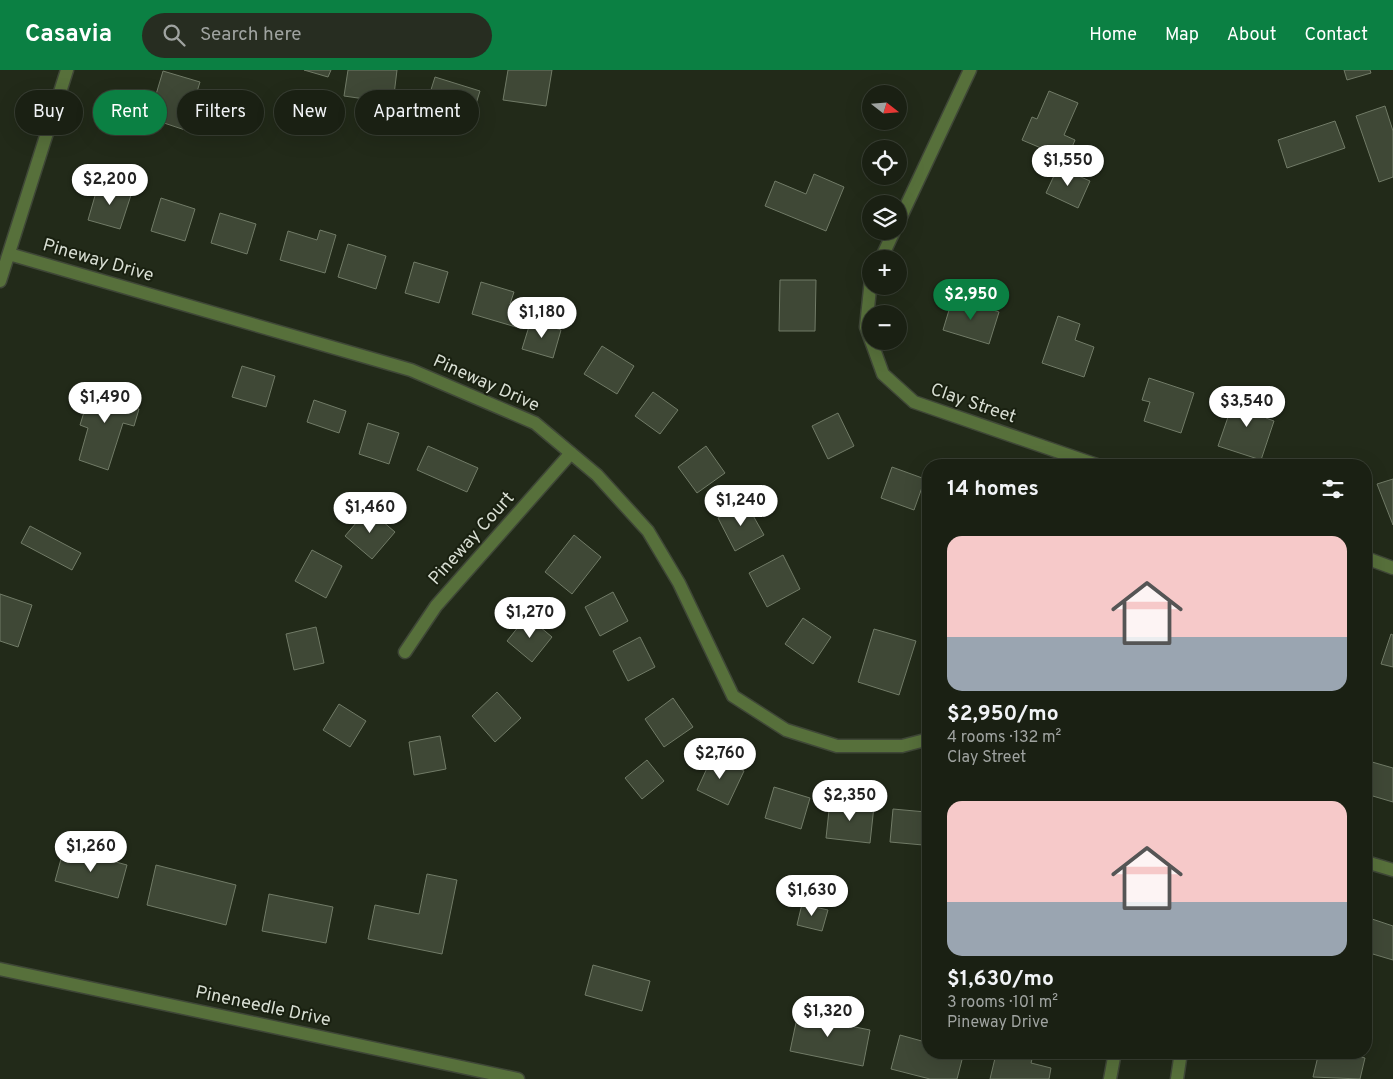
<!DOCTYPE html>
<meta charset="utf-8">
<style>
body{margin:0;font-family:Overpass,sans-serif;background:#272d21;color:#f1f3f6;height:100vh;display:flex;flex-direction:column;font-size:19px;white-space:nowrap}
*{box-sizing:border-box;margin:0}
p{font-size:16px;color:#9fa3a0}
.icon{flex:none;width:28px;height:28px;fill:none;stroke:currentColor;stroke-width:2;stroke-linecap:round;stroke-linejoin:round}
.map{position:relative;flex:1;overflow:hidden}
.sheet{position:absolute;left:922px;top:389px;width:450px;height:600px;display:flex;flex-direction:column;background:#1a2013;border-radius:20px;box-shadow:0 5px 20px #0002,0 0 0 1px #383e33}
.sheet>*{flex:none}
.banner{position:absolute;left:15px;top:20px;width:475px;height:45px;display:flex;gap:10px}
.needle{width:32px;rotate:107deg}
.tools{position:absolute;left:862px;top:15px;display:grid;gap:10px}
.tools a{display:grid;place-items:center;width:45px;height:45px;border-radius:50%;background:#1a2013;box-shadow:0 5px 20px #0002,0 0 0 1px #383e33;font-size:25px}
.price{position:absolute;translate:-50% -42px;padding:0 11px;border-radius:18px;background:#fff;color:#222;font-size:16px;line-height:32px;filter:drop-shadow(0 1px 2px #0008)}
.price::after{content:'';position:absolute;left:50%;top:30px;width:15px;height:11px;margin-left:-8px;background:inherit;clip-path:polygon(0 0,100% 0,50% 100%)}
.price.active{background:#0b8043;color:#fff}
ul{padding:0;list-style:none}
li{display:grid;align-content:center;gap:10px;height:265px;padding:0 25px}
li span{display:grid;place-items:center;height:155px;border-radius:15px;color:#555}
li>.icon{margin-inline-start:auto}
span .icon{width:90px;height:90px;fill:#fffc;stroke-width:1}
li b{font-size:21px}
h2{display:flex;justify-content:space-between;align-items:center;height:60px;padding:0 25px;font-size:21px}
.chip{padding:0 18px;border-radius:22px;background:#1a2013;box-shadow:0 5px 20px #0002,0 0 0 1px #383e33;font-size:18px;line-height:45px}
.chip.active{background:#0b8043;color:#fff}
header{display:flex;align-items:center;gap:30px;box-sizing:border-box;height:70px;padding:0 25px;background:#0b8043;color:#fff}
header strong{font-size:24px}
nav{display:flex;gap:28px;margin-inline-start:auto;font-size:18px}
.search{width:350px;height:45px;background:#272d21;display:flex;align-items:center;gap:12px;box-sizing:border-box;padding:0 18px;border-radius:28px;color:#9fa3a0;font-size:19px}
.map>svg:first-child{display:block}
</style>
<header>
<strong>Casavia</strong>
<div class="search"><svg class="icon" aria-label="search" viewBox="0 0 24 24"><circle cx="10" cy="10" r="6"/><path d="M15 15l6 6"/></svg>Search here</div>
<nav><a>Home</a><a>Map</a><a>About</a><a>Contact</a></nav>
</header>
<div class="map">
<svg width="1393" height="1009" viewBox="0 0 1393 1009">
<rect width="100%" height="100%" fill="#222a19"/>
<path fill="#3f4836" stroke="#717b67" d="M304,0h27l-3,7z
M348,0h49l-4,33 -49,-7z
M508,0h44l-6,36 -43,-6z
M1344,0h26l1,3 -24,7z
M163,1l37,11 -15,48 -36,-12z
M435,7l45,14 -10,32 -45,-14z
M1049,21l29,12 -14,32 11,5 -8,19 -45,-19 10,-23 5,2z
M1385,36l8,25v46l-14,5 -23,-66z
M1335,51l10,27 -58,20 -9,-28z
M1058,97l32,14 -12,27 -32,-15z
M814,104l30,13 -18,44 -61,-25 10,-25 31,13z
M99,112l33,10 -12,37 -32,-9z
M161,128l34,11 -10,32 -34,-10z
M220,143l36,11 -9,30 -36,-11z
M320,160l16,5 -11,38 -45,-13 8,-29 29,9z
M348,174l38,12 -10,33 -38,-12z
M414,192l34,10 -9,31 -34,-10z
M780,210h36l-1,51h-36z
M481,212l33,10 -4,12 12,4 -6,19 -44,-13z
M953,227l46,15 -10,32 -46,-14z
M1058,246l22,8 -5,16 19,7 -10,30 -42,-14z
M531,250l30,10 -8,28 -31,-9z
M602,276l32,20 -17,28 -33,-20z
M242,296l33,10 -9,31 -34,-10z
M1149,308l45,15 -13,40 -37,-12 6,-19 -8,-2z
M93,313l37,12 -3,10 12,4 -5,17 -11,-3 -15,47 -29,-10 9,-32 -8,-3z
M653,322l25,18 -18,24 -25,-18z
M1236,324l34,11 -4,13 8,3 -13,39 -43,-14z
M314,330l32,11 -7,22 -32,-11z
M838,343l16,33 -26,13 -16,-33z
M368,353l31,10 -10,31 -30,-10z
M428,376l50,22 -11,24 -50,-22z
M706,376l19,27 -28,20 -19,-26z
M892,397l33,12 -11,31 -33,-12z
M1393,409v46l-16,-41z
M746,433l18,32 -29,16 -17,-33z
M368,439l27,23 -23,27 -27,-23z
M30,456l51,27 -9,17 -51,-27z
M574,465l27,22 -29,37 -27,-22z
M312,480l30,16 -16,32 -31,-17z
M783,485l17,34 -33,18 -18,-34z
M613,522l15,29 -28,15 -15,-29z
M0,524l32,11 -14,42 -18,-6z
M527,546l25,21 -20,25 -25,-21z
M803,548l28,19 -18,27 -28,-20z
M316,557l8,36 -30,7 -8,-36z
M874,559l42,12 -17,54 -41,-13z
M1391,564l2,1v32l-12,-3z
M640,567l15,30 -27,14 -15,-30z
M497,622l24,26 -26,24 -23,-26z
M673,628l20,29 -29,20 -19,-28z
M339,634l27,17 -16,26 -27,-17z
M440,666l6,33 -32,6 -5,-33z
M713,685l31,16 -16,34 -31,-15z
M647,690l17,21 -22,18 -17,-21z
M1372,692l21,6v34l-27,-8v-12z
M774,717l36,11 -9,31 -36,-11z
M830,731l44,5 -4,37 -44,-5z
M893,739l33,3 -3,33 -33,-3z
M64,778l63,17 -9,33 -63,-17z
M156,795l80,20 -10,40 -79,-20z
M427,804l30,6 -15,74 -74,-15 7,-34 44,9z
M269,824l64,13 -7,36 -64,-12z
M802,834l26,6 -6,21 -25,-6z
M1369,848l24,8v34l-27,-8v-25z
M593,895l57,16 -8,30 -57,-16z
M800,934l23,5 -3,11 50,10 -7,36 -73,-15z
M900,965l29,8v9h35l-7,27h-27l-39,-10z
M1006,982h28l-3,11 20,5 -2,11h-59l6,-25 9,2z
M1319,982h24l22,6 -5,21 -47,-2z"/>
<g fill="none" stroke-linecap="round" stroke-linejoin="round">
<g stroke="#3f4737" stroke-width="15">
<path id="minor" d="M899,151l71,-151
M9,184l402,116 124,53 62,52 51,56 31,52 54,113 53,34 51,16h65l27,-7
M881,189l13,-28
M871,209l-5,48 17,47 31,28 183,63
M0,211l67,-211
M1366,488l27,10
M405,582l31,-46 135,-153
M1366,792l27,8
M0,899l518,110
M1110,1009l5,-27
M1177,1009l4,-27"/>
</g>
<use href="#minor" stroke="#57703b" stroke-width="12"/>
</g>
<g text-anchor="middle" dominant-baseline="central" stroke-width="4" stroke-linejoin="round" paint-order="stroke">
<g font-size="18" fill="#d8ded3" stroke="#192010">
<text transform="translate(98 191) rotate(16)">Pineway Drive</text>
<text transform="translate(486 314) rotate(24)">Pineway Drive</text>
<text transform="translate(973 334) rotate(19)">Clay Street</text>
<text transform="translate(472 469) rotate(-48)">Pineway Court</text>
<text transform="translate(263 937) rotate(12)">Pineneedle Drive</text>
</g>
</g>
</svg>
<div class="tools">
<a><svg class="needle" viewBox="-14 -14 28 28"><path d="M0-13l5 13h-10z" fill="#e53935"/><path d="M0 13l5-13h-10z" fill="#9fa3a0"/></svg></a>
<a><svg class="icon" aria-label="locate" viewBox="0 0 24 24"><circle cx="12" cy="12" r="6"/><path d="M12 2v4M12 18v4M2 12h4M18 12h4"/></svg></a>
<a><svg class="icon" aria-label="layers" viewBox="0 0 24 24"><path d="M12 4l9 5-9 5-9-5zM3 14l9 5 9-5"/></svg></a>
<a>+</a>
<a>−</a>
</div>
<b class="price" style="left:1068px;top:117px">$1,550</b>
<b class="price" style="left:110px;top:136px">$2,200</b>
<b class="price active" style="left:971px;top:251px">$2,950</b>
<b class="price" style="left:542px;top:269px">$1,180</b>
<b class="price" style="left:105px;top:354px">$1,490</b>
<b class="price" style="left:1247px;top:358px">$3,540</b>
<b class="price" style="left:741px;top:457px">$1,240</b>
<b class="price" style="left:370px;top:464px">$1,460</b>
<b class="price" style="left:530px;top:569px">$1,270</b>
<b class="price" style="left:720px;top:710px">$2,760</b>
<b class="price" style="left:850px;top:752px">$2,350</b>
<b class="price" style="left:91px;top:803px">$1,260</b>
<b class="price" style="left:812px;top:847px">$1,630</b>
<b class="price" style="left:828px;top:968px">$1,320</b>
<div class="banner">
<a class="chip">Buy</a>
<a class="chip active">Rent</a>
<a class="chip">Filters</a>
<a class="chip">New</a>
<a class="chip">Apartment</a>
</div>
<section class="sheet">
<h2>14 homes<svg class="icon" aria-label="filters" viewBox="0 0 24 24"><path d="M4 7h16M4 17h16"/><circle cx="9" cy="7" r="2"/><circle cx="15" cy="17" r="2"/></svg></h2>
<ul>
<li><span style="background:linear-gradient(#f6c9c9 65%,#9aa5b1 0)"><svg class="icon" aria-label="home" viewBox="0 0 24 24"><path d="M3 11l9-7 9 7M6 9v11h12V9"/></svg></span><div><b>$2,950/mo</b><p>4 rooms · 132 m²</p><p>Clay Street</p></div></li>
<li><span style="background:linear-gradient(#f6c9c9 65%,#9aa5b1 0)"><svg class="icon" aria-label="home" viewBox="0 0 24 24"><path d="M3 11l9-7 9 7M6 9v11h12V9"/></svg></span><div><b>$1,630/mo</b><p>3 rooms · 101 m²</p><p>Pineway Drive</p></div></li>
</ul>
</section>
</div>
